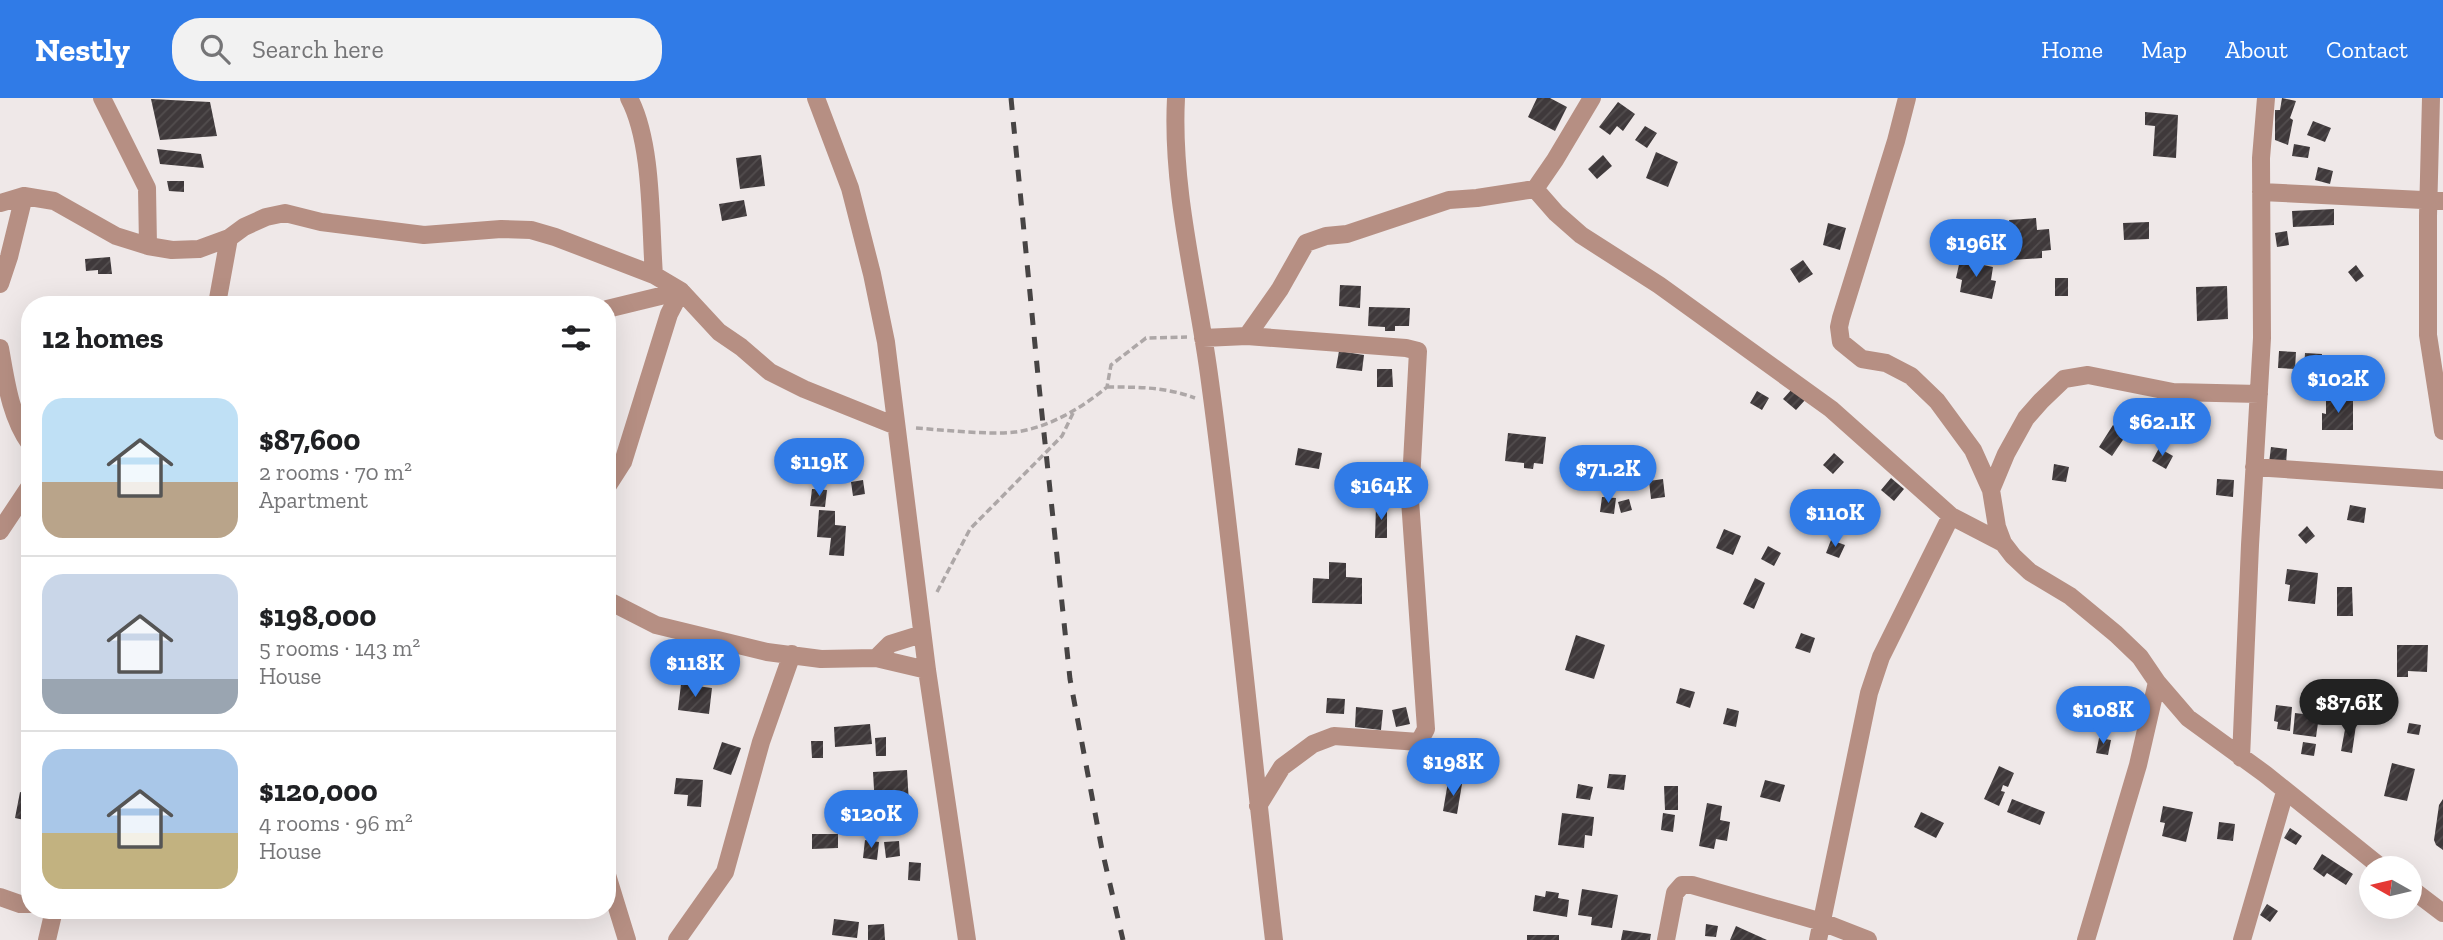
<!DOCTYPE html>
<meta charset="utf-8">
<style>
body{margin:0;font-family:"Zilla Slab",serif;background:#f2f2f2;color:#202124;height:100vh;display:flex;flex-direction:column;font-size:26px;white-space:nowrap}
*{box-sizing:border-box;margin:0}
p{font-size:23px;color:#757577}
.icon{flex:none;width:38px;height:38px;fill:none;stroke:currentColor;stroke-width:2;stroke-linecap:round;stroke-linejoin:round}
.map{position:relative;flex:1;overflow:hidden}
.panel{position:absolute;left:21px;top:198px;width:595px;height:623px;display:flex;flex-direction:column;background:#fff;border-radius:28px;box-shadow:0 7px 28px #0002}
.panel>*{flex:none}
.needle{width:46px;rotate:278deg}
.controls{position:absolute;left:2359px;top:758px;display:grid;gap:14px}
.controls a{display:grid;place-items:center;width:63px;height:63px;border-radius:50%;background:#fff;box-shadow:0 7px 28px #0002;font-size:35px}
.price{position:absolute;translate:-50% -60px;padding:0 16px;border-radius:24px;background:#307be7;color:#fff;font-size:23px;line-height:46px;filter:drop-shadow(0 2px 4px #0008)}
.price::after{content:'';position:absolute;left:50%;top:42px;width:21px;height:16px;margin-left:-10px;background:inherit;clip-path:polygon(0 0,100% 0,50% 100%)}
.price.active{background:#222;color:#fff}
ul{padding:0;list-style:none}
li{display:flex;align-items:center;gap:21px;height:175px;padding:0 21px}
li+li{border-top:2px solid #e0e0e0}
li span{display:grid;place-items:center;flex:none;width:196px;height:140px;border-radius:21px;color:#555}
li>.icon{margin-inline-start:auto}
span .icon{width:84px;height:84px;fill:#fffc;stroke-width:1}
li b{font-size:30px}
h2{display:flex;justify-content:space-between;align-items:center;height:84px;padding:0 21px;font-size:30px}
header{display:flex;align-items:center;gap:42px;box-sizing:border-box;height:98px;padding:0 35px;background:#307be7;color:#fff}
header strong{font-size:33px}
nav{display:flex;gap:38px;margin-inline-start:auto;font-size:24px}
.search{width:490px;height:63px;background:#f2f2f2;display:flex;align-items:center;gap:18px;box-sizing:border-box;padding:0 24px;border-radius:28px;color:#757577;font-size:26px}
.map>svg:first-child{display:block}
</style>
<header>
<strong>Nestly</strong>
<div class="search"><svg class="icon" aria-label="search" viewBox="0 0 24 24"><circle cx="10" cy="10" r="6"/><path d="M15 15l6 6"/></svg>Search here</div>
<nav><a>Home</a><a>Map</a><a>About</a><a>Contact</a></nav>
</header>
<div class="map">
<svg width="2443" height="842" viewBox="0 0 2443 842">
<defs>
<pattern id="building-hatch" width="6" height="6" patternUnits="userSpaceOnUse" patternTransform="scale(1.75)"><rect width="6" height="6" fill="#3f393b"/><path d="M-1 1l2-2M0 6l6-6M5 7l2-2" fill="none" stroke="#524d4e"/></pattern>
</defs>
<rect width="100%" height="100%" fill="#efe8e8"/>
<path fill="url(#building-hatch)" d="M1537,0h13l17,9 -12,24 -27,-14z
M2282,0l14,3 -6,17 3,2 -5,25 -13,-5v-30h5z
M151,1l59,3 7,34 -57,4z
M1618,4l17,12 -12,17 -6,-5 -7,9 -11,-8z
M2145,14l33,3 -2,43 -23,-2 2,-30 -10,-1z
M2313,23l18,7 -6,14 -18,-7z
M1645,28l12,7 -10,15 -12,-8z
M2294,46l16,3 -2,11 -16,-2z
M157,51l44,5 3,14 -44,-4z
M1656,54l22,10 -10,25 -22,-9z
M761,57l4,31 -25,3 -4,-31z
M1603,57l9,11 -15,13 -9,-10z
M2318,69l15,4 -3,13 -15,-4z
M167,83h17v11l-15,-1z
M744,102l3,16 -25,5 -3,-17z
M2334,111v16l-41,2 -1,-16z
M2036,120l1,12 12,-1 2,21 -9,1v7l-30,2 -3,-40z
M2149,124v17l-25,1 -1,-17z
M1828,125l18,5 -6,22 -17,-5z
M2287,133l2,14 -12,2 -2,-14z
M1987,142l16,2 -3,19 -16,-2z
M110,159l2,17h-14v-4l-12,1 -1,-12z
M1803,162l10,14 -14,9 -9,-14z
M1960,162l33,7 -2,13 5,1 -4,18 -32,-7 2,-12 -6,-2z
M2356,167l8,11 -8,6 -8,-10z
M2055,180h13v18h-13z
M1340,187l21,1 -1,22 -21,-2z
M2227,188l1,33 -31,2 -1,-34z
M1369,209l41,1 -1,18h-14v5h-10v-4l-17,-1z
M1339,253l25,4 -2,16 -26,-3z
M2279,253l17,1 -1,17 -17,-1z
M2305,255l17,1 -2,16 -16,-1z
M2338,258l21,4 -3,15 -21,-4z
M1377,271h15l1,18h-16z
M1793,290l13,11 -10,11 -13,-11z
M1757,293l12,7 -7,12 -12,-7z
M2326,300l27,1v31h-31v-17l4,1z
M2113,327l14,9 -15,22 -13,-9z
M1508,335l38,4 -3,27 -9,-1 -1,6 -9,-1v-5l-19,-2z
M2271,349l16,2 -1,16 -17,-2z
M1298,350l24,5 -3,16 -24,-4z
M2159,350l14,8 -7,13 -14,-8z
M1834,355l10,9 -11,12 -10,-9z
M2054,366l15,3 -3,15 -14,-2z
M1891,380l13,11 -10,12 -13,-11z
M1663,381l2,18 -14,2 -2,-18z
M2217,381l17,1 -1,17 -17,-2z
M863,382l2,14 -12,2 -2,-14z
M812,391l15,1 -2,17 -15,-1z
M1817,391l13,11 -10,12 -13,-10z
M1602,399l14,1 -2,16 -14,-2z
M1629,401l3,11 -11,3 -3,-11z
M2350,407l16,3 -2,15 -17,-3z
M1376,408h11v32h-12z
M819,412l16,1v14l11,1 -2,30 -15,-1 2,-17 -14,-1z
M2307,428l8,10 -9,8 -8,-9z
M1724,431l17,7 -8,19 -17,-7z
M1831,442l14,5 -6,13 -13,-5z
M1768,448l13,7 -7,13 -13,-7z
M1329,464l17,1v14l16,1v26l-50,-1 1,-25 16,1z
M2287,471l31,4 -3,31 -27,-3 2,-16 -5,-1z
M1755,480l10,5 -11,26 -11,-5z
M2337,489h15l1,29h-16z
M1801,535l14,5 -5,15 -15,-5z
M1576,537l29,10 -11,34 -29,-9z
M2397,547h31l-1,27 -19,-1v6h-11z
M2350,581l21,5 -5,25 -22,-5z
M681,586l31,4 -3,26 -31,-4z
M1680,590l15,4 -5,16 -14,-5z
M1327,600l18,1 -1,15 -18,-1z
M2276,607l16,2 -2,24 -13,-2 1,-7 -4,-1z
M1356,609l27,3 -2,20 -26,-3z
M1406,609l4,17 -14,3 -4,-17z
M1727,610l12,3 -3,16 -13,-3z
M2295,615l24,3 -3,21 -23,-3z
M2409,625l12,2 -2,10 -12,-2z
M870,626l2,20 -37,3 -1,-20z
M2346,626l10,1 -4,28 -11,-2z
M886,639v19h-10l-1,-18z
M2099,640l12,2 -3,15 -12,-2z
M811,643h12v17h-11z
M722,644l19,6 -10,27 -18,-6z
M2303,644l13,2 -2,12 -13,-2z
M2392,665l23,6 -8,32 -23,-5z
M1999,668l15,7 -6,14 -5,-2 -2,6 4,1 -6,14 -15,-7z
M907,672l3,51 -34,2 -3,-51z
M1609,676l17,1 -2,15 -17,-2z
M676,680l27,2 -2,27 -14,-1 1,-11 -14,-1z
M1765,682l20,5 -5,17 -20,-5z
M1448,684l14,2 -5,30 -14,-3z
M1578,686l15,3 -3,13 -14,-2z
M1664,688h14v24h-13z
M20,694l10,2 -1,27 -14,-3z
M2012,701l33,13 -5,13 -33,-13z
M2443,701v51l-7,-5 -2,-5 5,-35z
M1707,705l15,3 -2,14 10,2 -3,19 -11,-2 -2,10 -15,-3z
M2163,708l30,6 -7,30 -24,-6 3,-13 -5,-1z
M1921,714l23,11 -8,15 -22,-11z
M1562,715l32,4 -2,19 -7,-1 -1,13 -26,-3z
M1663,715l12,2 -2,17 -12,-2z
M2219,724l16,2 -2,17 -16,-2z
M2290,730l12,8 -6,9 -12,-7z
M812,736h26v14l-26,1z
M865,742l14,2 -2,18 -14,-2z
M899,743l1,15 -14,2 -2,-16z
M2322,756l31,20 -7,11 -19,-12 -3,4 -11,-8z
M909,764l12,1 -1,18 -12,-1z
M1582,791l36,6 -6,33 -21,-3 1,-8 -14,-2z
M1546,793l13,2 -1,5 11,2 -2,17 -34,-6 2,-16 10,2z
M2267,806l11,7 -8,11 -10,-7z
M834,821l25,3 -2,16 -25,-3z
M884,826l1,16h-17v-15z
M1706,826l12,2 -2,11 -11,-1z
M1736,828l31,14h-37z
M1623,832l28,4 -1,6h-29z
M1527,837h32v5h-32z"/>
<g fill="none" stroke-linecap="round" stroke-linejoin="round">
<path stroke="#ada7a7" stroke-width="3.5" stroke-dasharray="7 3.5" stroke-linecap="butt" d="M1107,289c31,0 59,0 88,11
M916,330c28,2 71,7 99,4 33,-4 67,-24 92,-45l4,-22 35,-27 41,-1
M937,494l33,-63 92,-93 12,-25"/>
<path stroke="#b68f83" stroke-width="18" d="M102,0l45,90 1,58
M629,0c24,45 21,125 25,177
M816,0l34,90 22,86 14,68 41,328 40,270
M1176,0c-5,95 22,190 34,284 25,185 42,372 64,558
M1907,0l-11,43 -55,177 -2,9 2,15 21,17 24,4 25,13 26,25 36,49 18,40 6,37 6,16 10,13 17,16 40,24 46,38 24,23 17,25 31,36 77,56 117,94
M2431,0l-3,118v119l15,96
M1535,91l21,24 25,22 78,50 172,124 120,107 52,27
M2261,94l182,9
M0,105l24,-7 30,5 62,35 32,10 24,4 27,-1 30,-11 15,-11 22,-10 19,-4 36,9 103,13 77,-6 30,1 24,7 99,38 27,16 38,41 22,15 29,25 34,17 92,37
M0,186l9,-27 15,-61
M217,206l12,-66
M607,211l74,-18
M1247,238l33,-47 26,-46 20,-7 21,-2 102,-34 28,-2 58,-9 20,-29 37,-62
M1203,240l44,-2 159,12 12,3 -8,149 16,229 -7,13 -85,-6 -21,8 -31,23 -24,39
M0,250c6,33 10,68 30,96
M2254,369l189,13
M607,389l16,-25 46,-148 12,-23
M1991,392l15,-36 20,-36 15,-17 23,-22 24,-4 85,17 86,2
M0,433l30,-45
M607,502l49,25 111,27 54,7 55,-1 51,12
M876,560l14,-14 32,-10
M2241,660l9,-213 12,-207 -1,-180 5,-60
M607,777l20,65
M2410,790l33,25
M0,799l20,7h10
M47,842l7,-30
M677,842l48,-68 36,-130 31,-88
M1666,842l9,-47 7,-8h10l130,37 46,18
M1818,842l51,-247 12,-36 70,-141
M2086,842l52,-175 19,-83
M2242,842l43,-148"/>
<path stroke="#474444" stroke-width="5" stroke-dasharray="12 12" stroke-linecap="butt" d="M1011,0l28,288 31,293 32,171 21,90"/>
</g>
</svg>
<div class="controls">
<a><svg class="needle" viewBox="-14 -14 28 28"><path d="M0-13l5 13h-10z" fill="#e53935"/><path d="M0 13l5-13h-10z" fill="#757577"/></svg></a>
</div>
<b class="price" style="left:1976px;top:181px">$196K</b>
<b class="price" style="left:2338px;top:317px">$102K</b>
<b class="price" style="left:2162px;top:360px">$62.1K</b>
<b class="price" style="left:819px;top:400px">$119K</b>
<b class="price" style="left:1608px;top:407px">$71.2K</b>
<b class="price" style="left:1381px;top:424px">$164K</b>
<b class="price" style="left:1835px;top:451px">$110K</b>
<b class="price" style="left:695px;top:601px">$118K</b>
<b class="price active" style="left:2349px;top:641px">$87.6K</b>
<b class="price" style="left:2103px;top:648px">$108K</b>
<b class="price" style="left:1453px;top:700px">$198K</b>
<b class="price" style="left:871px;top:752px">$120K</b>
<section class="panel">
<h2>12 homes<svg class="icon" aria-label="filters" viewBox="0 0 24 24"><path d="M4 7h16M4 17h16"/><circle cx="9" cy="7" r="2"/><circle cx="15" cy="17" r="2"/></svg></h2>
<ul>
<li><span style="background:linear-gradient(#bfe0f5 60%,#b9a48a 0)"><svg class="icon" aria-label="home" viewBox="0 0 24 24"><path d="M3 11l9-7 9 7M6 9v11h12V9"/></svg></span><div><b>$87,600</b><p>2 rooms · 70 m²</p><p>Apartment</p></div></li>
<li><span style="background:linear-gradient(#c9d6e8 75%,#9aa5b1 0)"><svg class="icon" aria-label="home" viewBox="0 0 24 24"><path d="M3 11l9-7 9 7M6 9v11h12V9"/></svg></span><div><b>$198,000</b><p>5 rooms · 143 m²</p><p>House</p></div></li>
<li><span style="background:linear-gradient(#a9c7e8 60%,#c2b280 0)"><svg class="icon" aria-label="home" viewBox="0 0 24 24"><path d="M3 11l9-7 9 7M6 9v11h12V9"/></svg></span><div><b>$120,000</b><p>4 rooms · 96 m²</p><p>House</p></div></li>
</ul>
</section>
</div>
